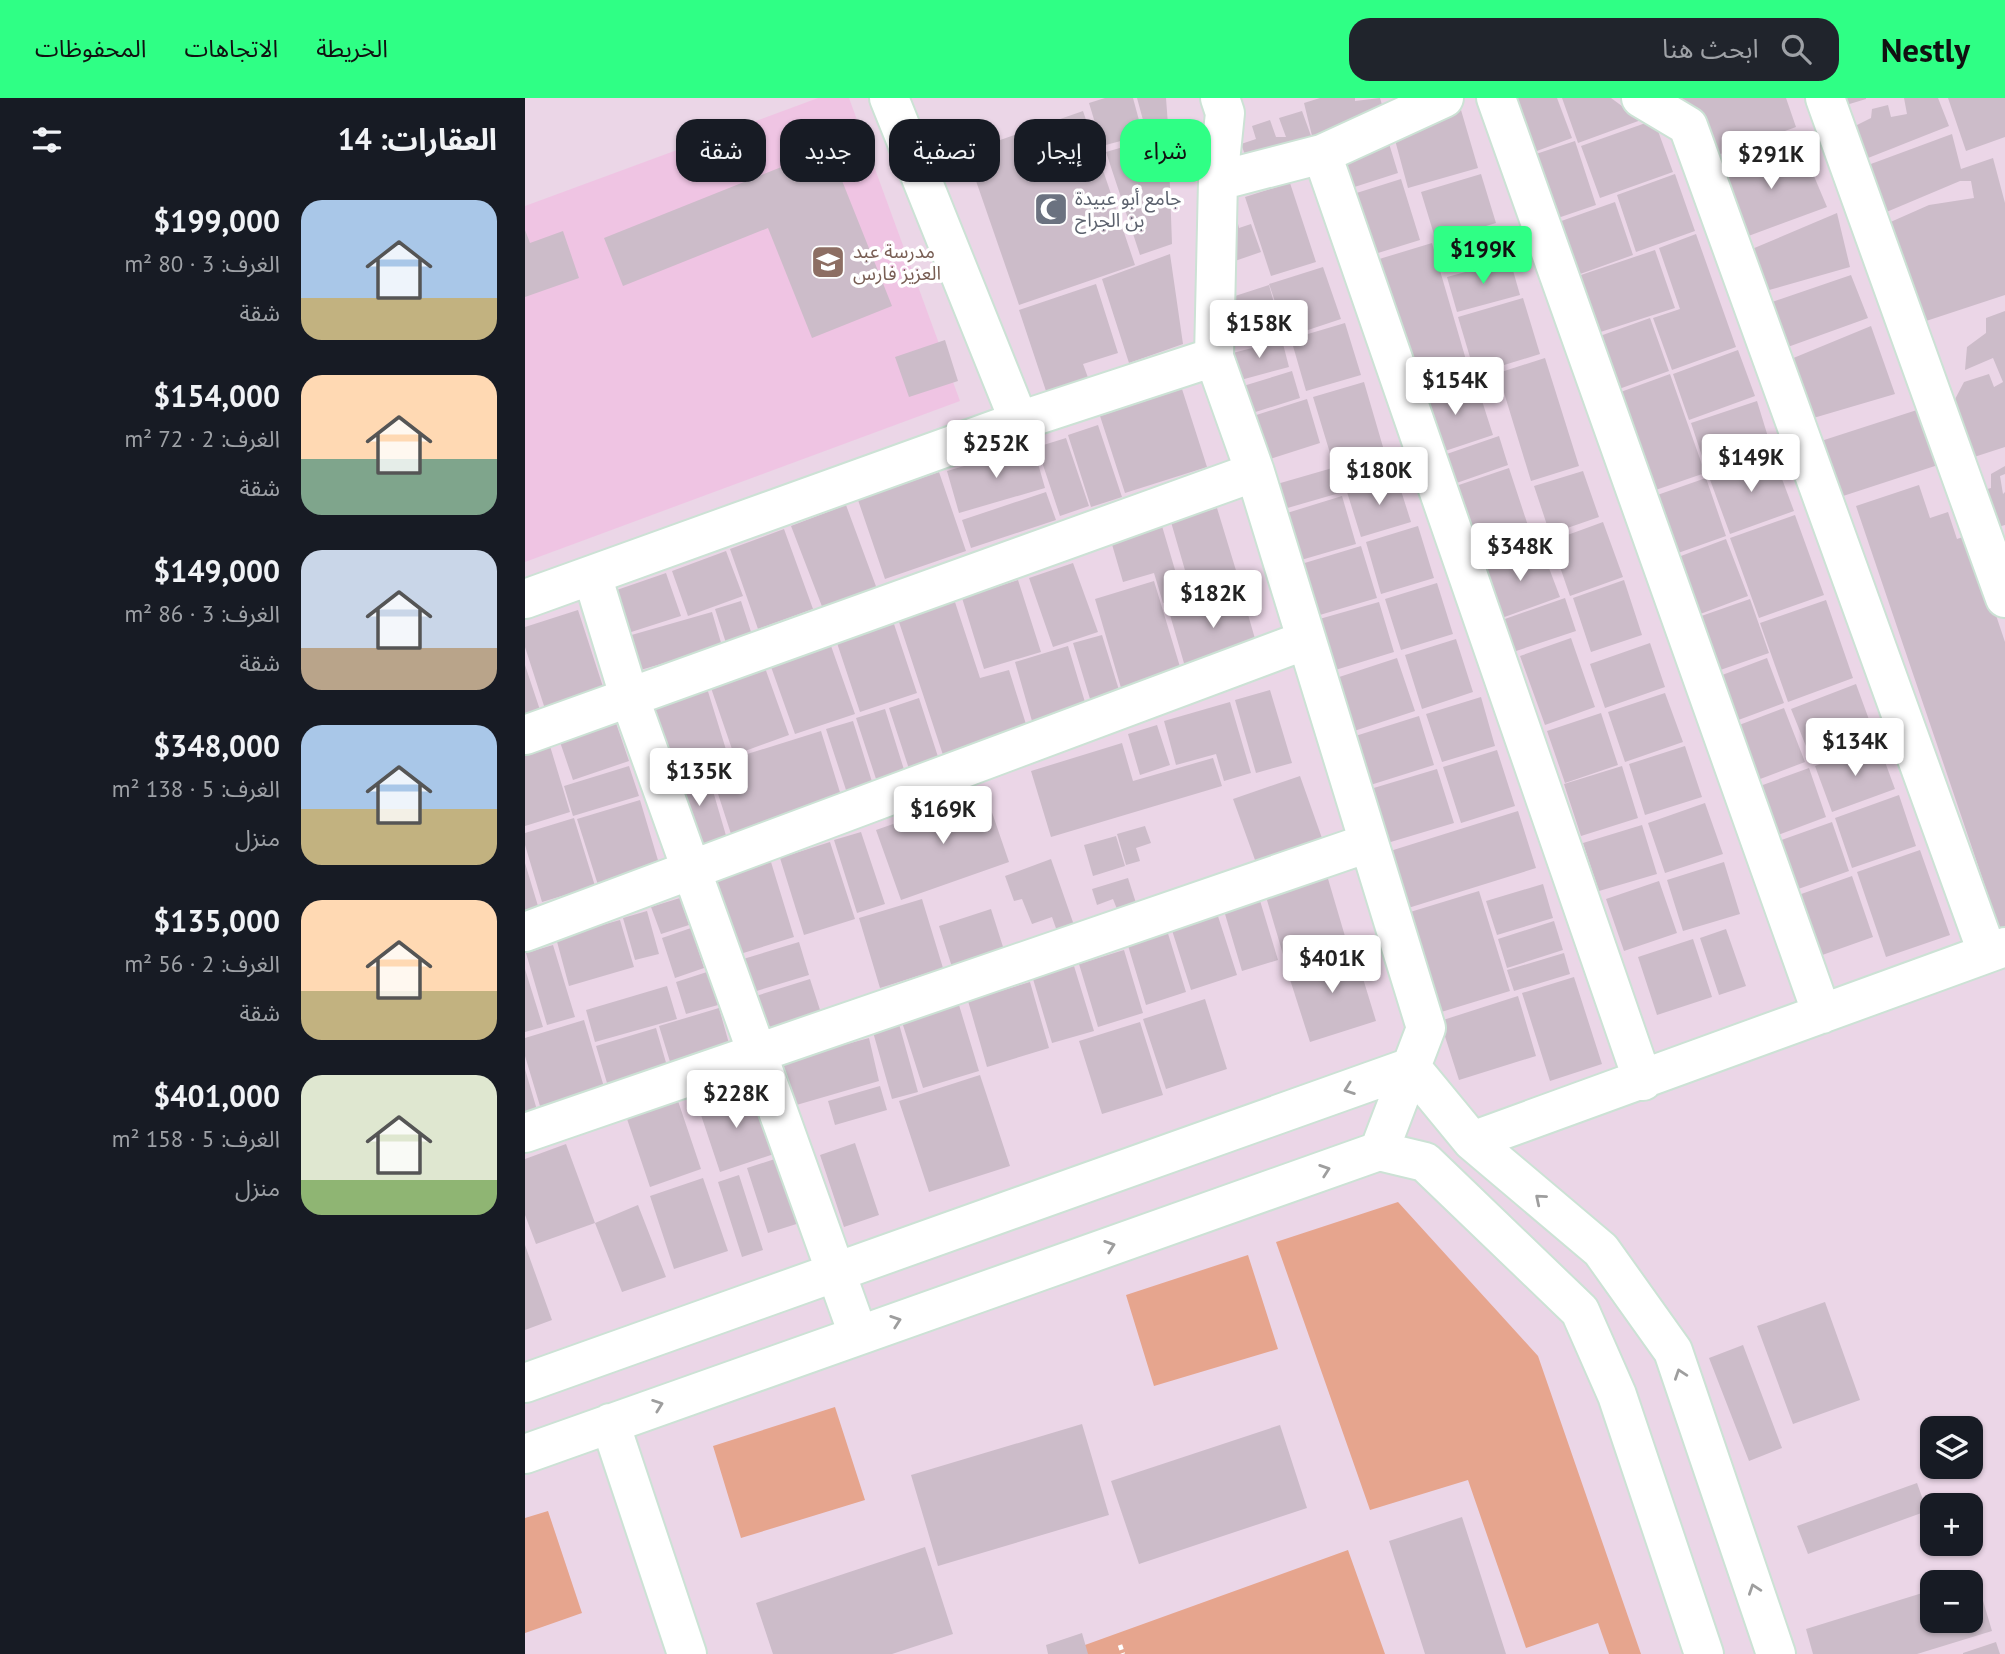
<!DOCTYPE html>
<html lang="ar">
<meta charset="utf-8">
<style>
body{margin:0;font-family:"PT Sans","Noto Sans Arabic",sans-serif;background:#20242c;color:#f1f3f6;direction:rtl;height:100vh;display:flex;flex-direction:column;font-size:26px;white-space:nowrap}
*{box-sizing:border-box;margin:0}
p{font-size:23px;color:#9ea1a6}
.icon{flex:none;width:38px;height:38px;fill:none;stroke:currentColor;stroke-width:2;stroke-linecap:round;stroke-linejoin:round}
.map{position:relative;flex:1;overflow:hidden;direction:ltr}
.drawer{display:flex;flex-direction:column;background:#171b24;width:525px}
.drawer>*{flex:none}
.banner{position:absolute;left:21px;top:21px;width:665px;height:63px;direction:rtl;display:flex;gap:14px}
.buttons{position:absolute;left:1395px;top:1318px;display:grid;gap:14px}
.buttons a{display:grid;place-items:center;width:63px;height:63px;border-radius:14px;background:#171b24;box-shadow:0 2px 5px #0004;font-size:35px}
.price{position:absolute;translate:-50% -60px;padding:0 16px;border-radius:7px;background:#fff;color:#222;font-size:23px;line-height:46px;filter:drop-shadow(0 2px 4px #0008)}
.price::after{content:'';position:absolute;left:50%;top:42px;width:21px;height:16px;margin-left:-10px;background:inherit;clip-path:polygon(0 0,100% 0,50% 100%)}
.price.active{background:#2fff85;color:#111}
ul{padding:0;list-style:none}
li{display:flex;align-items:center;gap:21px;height:175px;padding:0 28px}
li span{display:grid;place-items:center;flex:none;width:196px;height:140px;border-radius:21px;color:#555}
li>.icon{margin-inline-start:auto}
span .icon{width:84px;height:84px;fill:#fffc;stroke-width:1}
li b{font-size:30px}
h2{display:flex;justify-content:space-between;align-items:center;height:84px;padding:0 28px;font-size:30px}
.tag{padding:0 24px;border-radius:21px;background:#171b24;box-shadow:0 2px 5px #0004;font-size:24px;line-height:63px}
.tag.active{background:#2fff85;color:#111}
header{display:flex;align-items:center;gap:42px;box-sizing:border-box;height:98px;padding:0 35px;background:#2fff85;color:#111}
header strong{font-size:33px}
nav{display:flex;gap:38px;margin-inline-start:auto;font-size:24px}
.search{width:490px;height:63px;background:#20242c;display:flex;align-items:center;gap:18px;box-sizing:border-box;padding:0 24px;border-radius:21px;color:#9ea1a6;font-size:26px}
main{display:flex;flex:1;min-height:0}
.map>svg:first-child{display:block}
</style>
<header>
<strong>Nestly</strong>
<div class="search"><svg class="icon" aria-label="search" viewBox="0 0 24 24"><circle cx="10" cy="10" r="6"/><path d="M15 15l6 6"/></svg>ابحث هنا</div>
<nav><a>الخريطة</a><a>الاتجاهات</a><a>المحفوظات</a></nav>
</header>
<main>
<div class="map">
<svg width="1480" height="1556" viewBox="0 0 1480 1556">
<rect width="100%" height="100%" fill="#ebd6e7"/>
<path fill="#efc4e3" d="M293,0h31l111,303 -435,161v-356z"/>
<path fill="#e6a58e" d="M873,1104l140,154 103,298h-32l-11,-31 -72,25 -58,-168 -98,30 -94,-268z
M723,1157l30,94 -124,37 -28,-91z
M310,1309l30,93 -124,38 -28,-92z
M23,1413l34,102 -57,20v-115z
M823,1452l37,104h-325z"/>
<path fill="#ccbcc9" d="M580,0h28l10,37 -41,11 -13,-43z
M612,0h29l2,27 -22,6z
M795,0h35v3l25,-3 10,34 -140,36 -9,-24 15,-5 -4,-13 18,-6 6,17h10l-7,-19 23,-7 12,33 -10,-41z
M980,0h52l15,40 -46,17z
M1037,0h49l30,22 -63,23z
M1133,0h128l10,29 -84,30z
M1316,0h25v1l-23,7z
M1379,0h34l11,28 -86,34 -11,-43 3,9 16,-8 1,-9 16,-4 3,12 16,-3z
M1423,0h57v39l-39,14z
M936,12l17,58 -70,20 -16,-59z
M558,13l52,154 -116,40 -53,-153z
M1129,22l19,52 -73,26 -19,-52z
M643,36l4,110 -32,11 -34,-103z
M1427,36l9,35 32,-11 12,45v92l-85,28 -34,-99 43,-19 45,-7 -3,-17h-11l-83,35 -17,-48z
M862,39l11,36 -56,18 -12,-37z
M1050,43l21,64 -47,16 -22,-64z
M1275,45l27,64 -84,31 -28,-61z
M304,50l63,158 -80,32 -44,-110 -145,58 -19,-48z
M956,76l15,49 -60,18 -15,-49z
M1150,76l20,57 -59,21 -19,-57z
M876,81l19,61 -55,17 -18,-61z
M765,85l26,79 -45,14 -26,-79z
M1090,104l18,53 -64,23 -19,-53z
M709,108l5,22 12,-4 10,28 -29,10z
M1312,115l13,54 -88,25 -10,-43z
M972,129l8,29 -57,16 -9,-29z
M0,132l5,13 33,-12 16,47 -54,19z
M1171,136l40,113 -64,23 -19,-52 27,-9 -21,-61z
M907,145l39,134 -55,16 -40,-133z
M1130,152l20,58 -87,28 -19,-57z
M645,156l13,90 -54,19 -27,-84z
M985,162l10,35 -63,17 -10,-35z
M798,169l18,52 -54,18 -18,-53z
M1326,177l17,43 -83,30 -13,-46z
M571,186l22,69 -35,11 7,19 -42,14 -29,-87z
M744,187l10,36 -37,11 -10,-35z
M998,200l17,56 -65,20 -17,-57z
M1480,213v136l-34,11 -18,-55 11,-21 25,-8 5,13 9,-5 -10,-24 -28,12 2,-23 19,-14v-15z
M1125,220l19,53 -64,23 -19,-53z
M820,225l16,52 -55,16 -15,-52z
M1346,228l24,68 -85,25 -19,-60z
M420,242l13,41 -49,16 -14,-40z
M757,242l7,27 -52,14 -8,-27z
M1213,252l17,46 -66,24 -16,-46z
M1020,260l34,108 -48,15 -33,-108z
M767,273l8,27 -51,16 -9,-27z
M1145,276l35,99 -64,22 -34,-98z
M950,281l18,56 -57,19 -19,-55z
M839,284l19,65 -50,16 -20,-66z
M657,291l25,78 -82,26 -25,-77z
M782,301l13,44 -56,18 -14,-44z
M1232,303l15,49 -65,21 -16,-48z
M1395,311l18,56 -98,32 -19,-56z
M573,327l24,72 -31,10 -23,-72z
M974,338l9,29 -60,21 -10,-29z
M541,340l23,68 -29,10 -23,-69z
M508,348l12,42 -86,25 -12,-42z
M1248,357l21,56 -64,23 -21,-57z
M835,362l7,25 -83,24 -7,-25z
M1480,368v8l-5,2 3,18 2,-2v33l-18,5 -10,-38 14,-4v-14z
M984,370l26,79 -58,20 -27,-79z
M1058,373l16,46 -49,17 -16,-48z
M414,374l27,79 -81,28 -27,-79z
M872,380l14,44 -50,15 -14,-45z
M1181,380l20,58 -62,22 -21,-58z
M1394,387l11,33 18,-6 9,27 12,-4 36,107v293l-3,1 -146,-430z
M521,394l10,28 -85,28 -9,-28z
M817,398l14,48 -55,16 -14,-47z
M321,407l31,84 -54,20 -32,-83z
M692,410l21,69 -47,14 -20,-69z
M1270,417l29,80 -65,23 -29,-80z
M1078,424l20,55 -53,19 -19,-55z
M637,428l21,71 -20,6 -9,-30 -31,9 -12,-41z
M893,428l16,52 -53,16 -15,-52z
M259,431l29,80 -55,20 -28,-80z
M1201,441l22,57 -61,23 -22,-57z
M836,448l16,52 -64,19 -15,-52z
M1016,449l19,50 -61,22 -18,-50z
M201,453l17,45 -55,20 -16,-45z
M548,465l25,69 -45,15 -24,-69z
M141,475l15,43 -56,18 -14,-42z
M493,482l23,72 -57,17 -22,-71z
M1099,482l18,55 -51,17 -18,-54z
M629,483l30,99 -60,18 -29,-99z
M912,485l16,51 -52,16 -16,-51z
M715,489l18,62 -70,28 -20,-69z
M1040,500l11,33 -63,21 -11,-32z
M429,501l26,79 29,-8 21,67 -84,27 -48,-145z
M1225,501l19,54 -63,22 -19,-54z
M1301,502l27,78 -65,24 -28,-79z
M216,503l11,34 -26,8 -11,-34z
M854,504l15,50 -62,19 -16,-51z
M53,512l26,80 -59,19 -20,-62v-20z
M187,514l10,34 -85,25 -9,-35z
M368,523l24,72 -57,19 -24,-72z
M577,537l21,68 -29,9 -21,-69z
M1046,540l24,69 -50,18 -25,-69z
M931,541l17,53 -51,17 -17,-54z
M305,545l25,71 -60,20 -25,-70z
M1125,545l15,44 -60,21 -15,-44z
M543,548l20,66 -54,16 -19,-66z
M872,560l18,53 -67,22 -18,-53z
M1242,560l17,45 -59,22 -16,-45z
M0,567l15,45 -15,5z
M239,567l25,70 -55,20 -24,-70z
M1331,586l19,52 -63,25 -21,-52z
M181,587l22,71 -56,17 -21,-70z
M745,592l22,73 -36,10 -21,-73z
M1140,595l18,49 -58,20 -17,-50z
M956,599l14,49 -53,16 -16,-48z
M394,600l22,68 -30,9 -22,-67z
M705,604l21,71 -27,8 -8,-27 -40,11 -12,-44z
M1259,610l21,54 -58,22 -21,-54z
M360,611l21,67 -28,9 -22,-67z
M1076,615l17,52 -53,18 -18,-52z
M894,618l15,49 -70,22 -15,-49z
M328,623l21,67 -26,8 -22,-67z
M91,625l13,38 -56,19 -13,-38z
M632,627l13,40 -30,10 -12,-41z
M296,633l22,71 -111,35 -23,-71z
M597,645l11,38 80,-23 9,28 -171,51 -20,-66z
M1353,645l17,46 -63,23 -17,-46z
M25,648l20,66 -45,14v-73z
M1160,648l17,51 -57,18 -16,-51z
M972,652l18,56 -54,17 -18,-56z
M104,668l10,30 -66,20 -9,-30z
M1097,668l16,52 -57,18 -17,-52z
M181,669l21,72 -36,10 -21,-71z
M1284,670l17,49 -59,22 -18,-49z
M912,671l17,54 -70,21 -17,-54z
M775,678l23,65 -64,30 -26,-72z
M460,694l24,70 -108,38 -25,-70z
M1374,697l17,51 -64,22 -17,-50z
M115,702l20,67 -62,18 -21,-66z
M1180,705l18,51 -58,19 -17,-50z
M993,713l18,57 -131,41 -18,-57z
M49,720l21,68 -53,16 -17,-57v-12z
M1307,724l17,49 -62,22 -17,-49z
M1117,727l15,49 -58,17 -16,-48z
M620,728l6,17 -15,5 4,13 -14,4 -9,-31z
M336,734l24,72 -28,9 -23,-73z
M591,738l9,30 -32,10 -9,-31z
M305,744l25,77 -51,16 -24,-77z
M1395,752l30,85 -64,22 -29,-85z
M526,761l24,69 -17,6 -6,-17 -20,7 -10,-25 -8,2 -9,-25z
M246,764l23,75 -57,18 -24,-75z
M1199,764l16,52 -57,17 -16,-51z
M0,765l13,43 -13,4z
M801,774l21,71 -62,18 -21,-71z
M1327,778l21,61 -62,22 -21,-61z
M603,780l8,25 -19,6 -4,-10 -16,6 -5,-16z
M1134,783l18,52 -53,18 -18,-52z
M1018,786l10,34 -56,17 -11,-34z
M954,793l31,100 -72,22 -31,-100z
M733,796l20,66 -36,11 -20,-67z
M155,800l9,27 -28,9 -10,-27z
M397,801l21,69 -63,20 -21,-70z
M466,811l13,41 -52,17 -13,-41z
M691,812l21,65 -46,15 -21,-66z
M122,813l12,43 -24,6 -12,-42z
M95,822l14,47 -65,19 -13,-48z
M1029,823l9,29 -56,18 -9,-29z
M641,829l20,65 -40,13 -20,-66z
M166,830l13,40 -29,10 -13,-40z
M1201,831l20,57 -27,9 -19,-57z
M1168,841l19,58 -55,18 -19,-58z
M274,844l10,33 -59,18 -10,-33z
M28,847l22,72 -28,8 -21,-72z
M829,851l22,72 -66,21 -23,-72z
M599,852l19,63 -45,14 -19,-63z
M1039,855l6,21 -56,17 -7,-21z
M549,868l20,65 -42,12 -19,-64z
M0,871l18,58 -18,5z
M182,874l11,33 -32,9 -10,-32z
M1049,879l28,87 -52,17 -28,-88z
M285,881l11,34 -54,18 -11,-35z
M505,884l19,66 -62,19 -19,-66z
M142,888l10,33 -82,23 -9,-32z
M993,898l18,60 -77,24 -19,-59z
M680,901l22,70 -61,20 -23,-70z
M434,907l20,66 -56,17 -21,-66z
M194,910l11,39 -59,18 -12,-39z
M59,922l20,67 -64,19 -15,-50v-18z
M615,924l23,73 -61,19 -23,-73z
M374,926l19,68 -26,7 -19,-67z
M131,930l11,38 -60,17 -11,-37z
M344,940l10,43 -86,25 -12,-44z
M0,971l12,41 -12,3z
M455,977l30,91 -81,26 -30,-91z
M355,988l7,24 -52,15 -7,-24z
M227,990l22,66 -54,18 -22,-66z
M153,1003l23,68 -51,18 -23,-68z
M330,1045l24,72 -35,12 -24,-72z
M41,1046l29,79 -59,21 -11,-29v-56z
M259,1058l22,65 -38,12 -21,-65z
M214,1077l24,75 -21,7 -24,-75z
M178,1080l25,73 -54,18 -24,-73z
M113,1107l28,72 -44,15 -27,-69z
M0,1147l27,75 -27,10z
M1300,1204l35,98 -67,24 -36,-98z
M1218,1247l39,103 -33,13 -40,-103z
M557,1326l27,91 -171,51 -27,-91z
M755,1327l27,83 -168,56 -28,-83z
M1392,1385l10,28 -119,43 -11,-28z
M937,1419l44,137h-81l-36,-113z
M400,1449l28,87 -61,20h-119l-17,-51z
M1451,1479l16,54 -75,23h-104l-7,-25 126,-39v30h39v-38l-9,-1z
M557,1535l6,21h-40l-2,-9z
M1471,1544l4,12h-37v-1z"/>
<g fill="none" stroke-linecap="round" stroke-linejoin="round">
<g stroke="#cce2d5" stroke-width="42">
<path id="street" d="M364,0l130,323
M695,0l5,15 -7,68 -4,176 41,115 171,556 -47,123
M971,0l326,916
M1116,0l47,28 299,826
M1300,0l180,500
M797,56l321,927
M693,83l104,-27 122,-56
M67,477l38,124 228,635
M0,501l494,-178 195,-64
M0,637l730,-263
M0,834l781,-292
M0,1035l843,-290
M947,1043l533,-194
M0,1285l886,-316 61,74 129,109 72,101 103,303
M85,1325l77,231
M0,1356l854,-303 46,11 155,149 37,84 87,259"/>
</g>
<path stroke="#fff" stroke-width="4.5" stroke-dasharray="5 3.5" stroke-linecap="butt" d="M595,1547l3,9"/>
<use href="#street" stroke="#fff" stroke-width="38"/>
</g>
<defs><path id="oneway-chevron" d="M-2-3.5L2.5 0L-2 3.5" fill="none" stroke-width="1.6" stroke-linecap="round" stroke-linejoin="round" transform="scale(1.75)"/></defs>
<g stroke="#9e9e9e">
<use href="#oneway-chevron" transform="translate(824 991) rotate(160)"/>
<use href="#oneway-chevron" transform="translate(800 1072) rotate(-19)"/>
<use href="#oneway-chevron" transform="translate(1015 1101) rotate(-140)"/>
<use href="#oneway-chevron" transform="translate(585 1148) rotate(-19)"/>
<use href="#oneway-chevron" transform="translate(371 1223) rotate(-19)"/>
<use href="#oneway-chevron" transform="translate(1155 1276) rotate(-109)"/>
<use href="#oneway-chevron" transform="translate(133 1307) rotate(-20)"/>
<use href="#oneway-chevron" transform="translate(1229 1491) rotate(-109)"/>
</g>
<defs>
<g id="mosque-square" transform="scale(1.75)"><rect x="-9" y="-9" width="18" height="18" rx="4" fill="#6b7280" stroke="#fff"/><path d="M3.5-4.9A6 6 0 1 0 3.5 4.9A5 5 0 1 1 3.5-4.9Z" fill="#fff"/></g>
<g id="school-square" transform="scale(1.75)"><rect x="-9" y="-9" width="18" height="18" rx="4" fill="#8d6e63" stroke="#fff"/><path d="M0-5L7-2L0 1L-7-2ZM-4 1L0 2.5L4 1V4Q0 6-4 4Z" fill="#fff"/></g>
</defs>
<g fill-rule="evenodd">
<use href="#mosque-square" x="526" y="111"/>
<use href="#school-square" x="303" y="164"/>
</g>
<g text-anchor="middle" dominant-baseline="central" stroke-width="7" stroke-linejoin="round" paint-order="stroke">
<g font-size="19" fill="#5b616d" stroke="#fff" text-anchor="start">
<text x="550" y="100">جامع أبو عبيدة<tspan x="550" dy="22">بن الجراح</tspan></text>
</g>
<g font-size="19" fill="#785e54" stroke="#fff" text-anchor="start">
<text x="328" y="153">مدرسة عبد<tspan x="328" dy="22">العزيز فارس</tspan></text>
</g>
</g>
</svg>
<div class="buttons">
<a><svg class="icon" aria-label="layers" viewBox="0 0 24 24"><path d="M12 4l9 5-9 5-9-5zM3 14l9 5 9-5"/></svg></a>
<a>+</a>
<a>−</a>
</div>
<b class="price" style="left:1246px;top:93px">$291K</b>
<b class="price active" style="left:958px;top:188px">$199K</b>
<b class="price" style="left:734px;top:262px">$158K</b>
<b class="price" style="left:930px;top:319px">$154K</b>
<b class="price" style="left:471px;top:382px">$252K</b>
<b class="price" style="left:1226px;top:396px">$149K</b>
<b class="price" style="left:854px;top:409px">$180K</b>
<b class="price" style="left:995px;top:485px">$348K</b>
<b class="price" style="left:688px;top:532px">$182K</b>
<b class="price" style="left:1330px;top:680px">$134K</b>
<b class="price" style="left:174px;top:710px">$135K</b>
<b class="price" style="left:418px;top:748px">$169K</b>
<b class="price" style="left:807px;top:897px">$401K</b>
<b class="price" style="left:211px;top:1032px">$228K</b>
<div class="banner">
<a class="tag active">شراء</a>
<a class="tag">إيجار</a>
<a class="tag">تصفية</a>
<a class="tag">جديد</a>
<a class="tag">شقة</a>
</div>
</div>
<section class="drawer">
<h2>العقارات: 14<svg class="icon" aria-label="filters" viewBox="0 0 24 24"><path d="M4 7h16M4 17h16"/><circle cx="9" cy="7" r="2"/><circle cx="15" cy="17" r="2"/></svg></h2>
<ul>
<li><span style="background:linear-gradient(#a9c7e8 70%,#c2b280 0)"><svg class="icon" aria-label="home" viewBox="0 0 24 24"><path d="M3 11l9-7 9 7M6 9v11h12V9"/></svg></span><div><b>$199,000</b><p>الغرف: 3 · 80 m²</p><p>شقة</p></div></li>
<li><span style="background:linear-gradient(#ffd9b3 60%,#7fa58c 0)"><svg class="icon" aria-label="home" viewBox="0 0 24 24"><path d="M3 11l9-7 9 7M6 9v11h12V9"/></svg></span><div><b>$154,000</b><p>الغرف: 2 · 72 m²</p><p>شقة</p></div></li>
<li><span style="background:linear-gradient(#c9d6e8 70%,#b9a48a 0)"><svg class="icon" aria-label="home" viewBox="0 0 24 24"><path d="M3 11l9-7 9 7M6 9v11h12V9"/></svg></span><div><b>$149,000</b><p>الغرف: 3 · 86 m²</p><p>شقة</p></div></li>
<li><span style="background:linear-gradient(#a9c7e8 60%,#c2b280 0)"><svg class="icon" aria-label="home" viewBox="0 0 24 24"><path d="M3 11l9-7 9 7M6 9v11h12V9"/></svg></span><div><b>$348,000</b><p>الغرف: 5 · 138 m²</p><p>منزل</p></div></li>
<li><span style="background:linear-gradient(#ffd9b3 65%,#c2b280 0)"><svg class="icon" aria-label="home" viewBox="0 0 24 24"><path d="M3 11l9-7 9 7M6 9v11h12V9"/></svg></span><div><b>$135,000</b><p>الغرف: 2 · 56 m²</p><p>شقة</p></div></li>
<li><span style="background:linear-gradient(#dfe7d0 75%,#8fb573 0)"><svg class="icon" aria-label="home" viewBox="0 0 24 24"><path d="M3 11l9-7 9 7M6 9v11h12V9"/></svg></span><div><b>$401,000</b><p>الغرف: 5 · 158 m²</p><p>منزل</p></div></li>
</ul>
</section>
</main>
